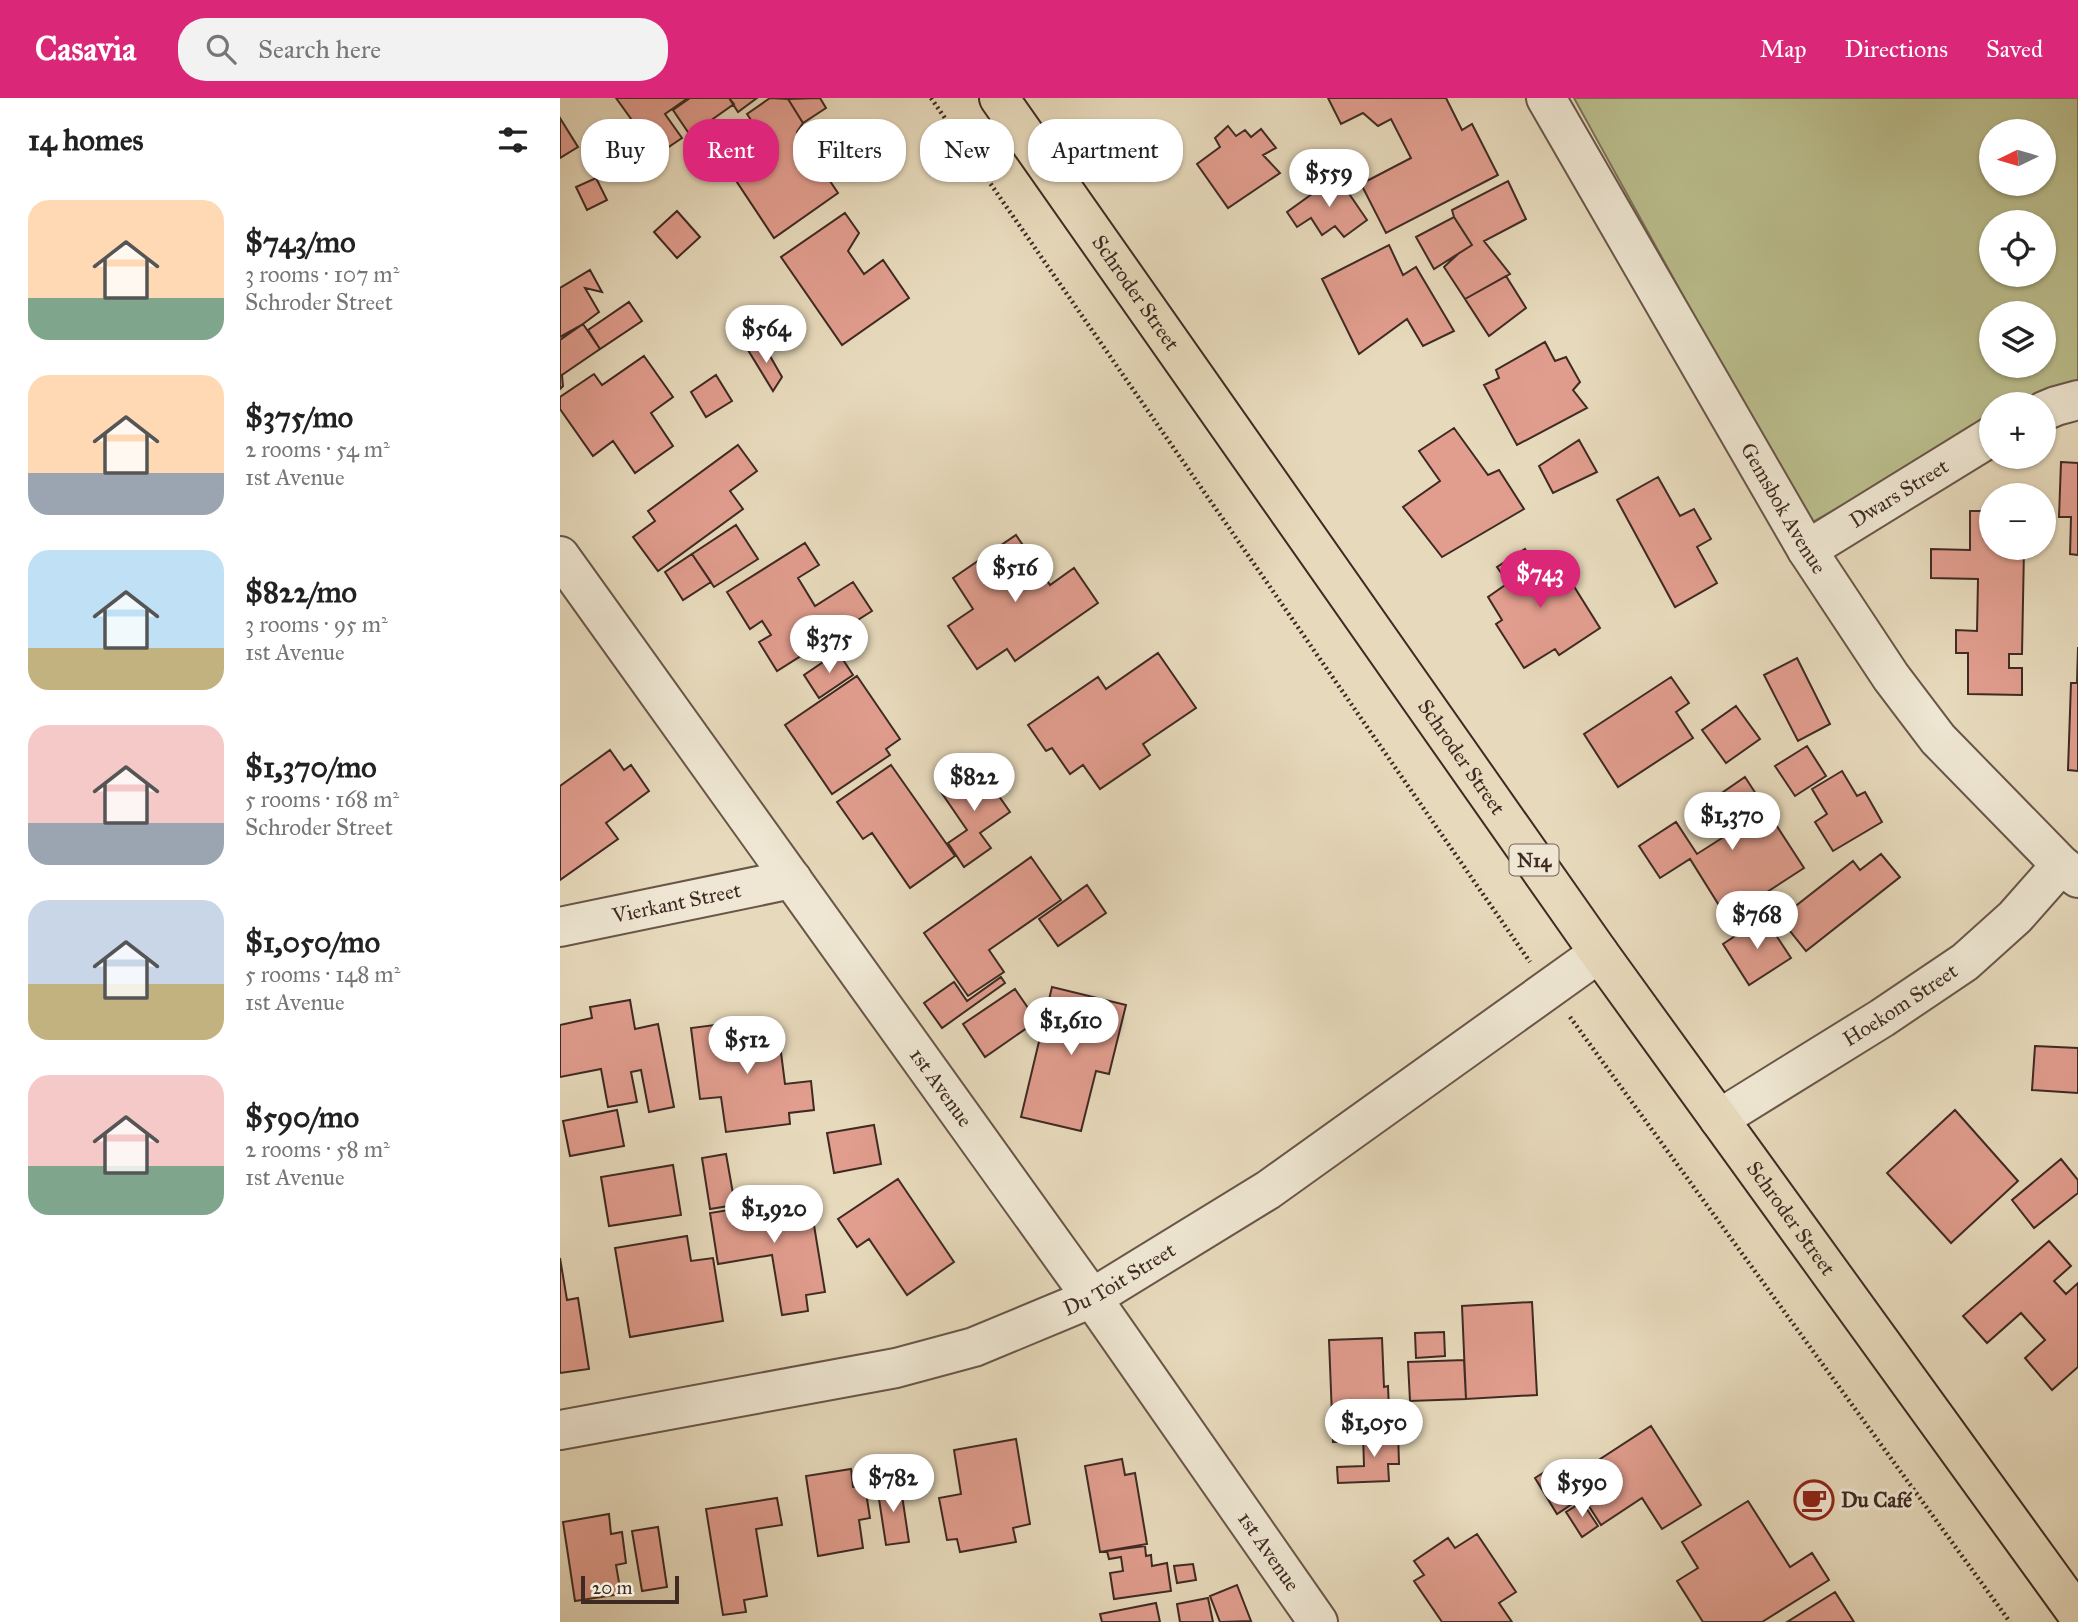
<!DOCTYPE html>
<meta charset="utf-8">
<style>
body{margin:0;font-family:"IM FELL Great Primer",serif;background:#f2f2f2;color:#222;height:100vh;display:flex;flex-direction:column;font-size:26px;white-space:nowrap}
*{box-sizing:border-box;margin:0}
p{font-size:23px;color:#767676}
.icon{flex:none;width:38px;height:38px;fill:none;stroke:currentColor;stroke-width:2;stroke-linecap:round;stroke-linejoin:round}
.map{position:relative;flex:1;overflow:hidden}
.side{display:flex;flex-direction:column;background:#fff;width:560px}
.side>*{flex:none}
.banner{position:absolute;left:21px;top:21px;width:665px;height:63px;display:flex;gap:14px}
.needle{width:46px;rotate:265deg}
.tools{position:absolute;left:1419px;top:21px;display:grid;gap:14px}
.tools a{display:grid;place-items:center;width:77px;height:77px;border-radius:50%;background:#fff;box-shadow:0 2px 5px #0004;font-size:35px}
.scale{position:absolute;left:21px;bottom:18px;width:98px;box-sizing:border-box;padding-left:7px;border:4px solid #3f2a23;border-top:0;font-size:19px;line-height:24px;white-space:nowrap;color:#3f2a23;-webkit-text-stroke:5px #efe7d3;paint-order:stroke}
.price{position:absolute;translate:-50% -60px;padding:0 16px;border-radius:24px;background:#fff;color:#222;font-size:23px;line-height:46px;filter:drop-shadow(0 2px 4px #0008)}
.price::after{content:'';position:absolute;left:50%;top:42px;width:21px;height:16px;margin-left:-10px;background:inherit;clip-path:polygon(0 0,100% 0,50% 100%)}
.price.active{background:#db2777;color:#fff}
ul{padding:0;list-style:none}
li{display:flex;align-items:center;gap:21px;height:175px;padding:0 28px}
li span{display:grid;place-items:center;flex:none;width:196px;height:140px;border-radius:21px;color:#555}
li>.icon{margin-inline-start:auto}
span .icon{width:84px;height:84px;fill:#fffc;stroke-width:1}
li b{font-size:30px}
h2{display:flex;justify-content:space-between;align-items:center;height:84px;padding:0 28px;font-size:30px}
.pill{padding:0 24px;border-radius:28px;background:#fff;box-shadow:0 2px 5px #0004;font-size:24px;line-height:63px}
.pill.active{background:#db2777;color:#fff}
header{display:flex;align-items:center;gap:42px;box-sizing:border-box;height:98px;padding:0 35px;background:#db2777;color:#fff}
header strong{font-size:33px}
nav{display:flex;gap:38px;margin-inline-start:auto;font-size:24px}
.search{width:490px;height:63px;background:#f2f2f2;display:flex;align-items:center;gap:18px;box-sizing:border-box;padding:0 24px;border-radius:28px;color:#767676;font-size:26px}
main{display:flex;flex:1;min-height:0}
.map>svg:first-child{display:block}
</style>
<header>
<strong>Casavia</strong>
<div class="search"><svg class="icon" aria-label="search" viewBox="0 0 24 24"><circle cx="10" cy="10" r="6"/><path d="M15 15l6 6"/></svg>Search here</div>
<nav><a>Map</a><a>Directions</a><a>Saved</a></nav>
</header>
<main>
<section class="side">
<h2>14 homes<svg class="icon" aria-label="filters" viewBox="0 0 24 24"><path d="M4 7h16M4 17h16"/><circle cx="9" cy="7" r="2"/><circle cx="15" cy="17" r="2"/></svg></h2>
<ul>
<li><span style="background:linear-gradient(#ffd9b3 70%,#7fa58c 0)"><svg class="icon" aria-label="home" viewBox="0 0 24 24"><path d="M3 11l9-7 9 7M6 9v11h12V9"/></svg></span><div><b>$743/mo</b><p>3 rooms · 107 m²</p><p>Schroder Street</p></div></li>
<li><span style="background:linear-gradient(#ffd9b3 70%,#9aa5b1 0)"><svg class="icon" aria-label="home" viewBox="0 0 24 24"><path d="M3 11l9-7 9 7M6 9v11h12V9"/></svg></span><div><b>$375/mo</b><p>2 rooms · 54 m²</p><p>1st Avenue</p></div></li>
<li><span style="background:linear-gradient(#bfe0f5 70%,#c2b280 0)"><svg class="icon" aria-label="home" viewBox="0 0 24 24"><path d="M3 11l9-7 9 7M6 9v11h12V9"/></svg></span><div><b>$822/mo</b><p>3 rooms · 95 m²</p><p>1st Avenue</p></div></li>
<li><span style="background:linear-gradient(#f6c9c9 70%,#9aa5b1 0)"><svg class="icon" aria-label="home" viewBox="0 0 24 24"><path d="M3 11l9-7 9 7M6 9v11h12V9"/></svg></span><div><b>$1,370/mo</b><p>5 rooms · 168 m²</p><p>Schroder Street</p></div></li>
<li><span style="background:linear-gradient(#c9d6e8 60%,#c2b280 0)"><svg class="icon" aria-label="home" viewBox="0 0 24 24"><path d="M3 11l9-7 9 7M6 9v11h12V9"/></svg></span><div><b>$1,050/mo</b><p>5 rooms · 148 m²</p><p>1st Avenue</p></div></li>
<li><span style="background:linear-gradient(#f6c9c9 65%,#7fa58c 0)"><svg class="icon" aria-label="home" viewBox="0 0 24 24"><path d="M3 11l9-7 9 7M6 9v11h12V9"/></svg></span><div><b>$590/mo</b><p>2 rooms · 58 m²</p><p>1st Avenue</p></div></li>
</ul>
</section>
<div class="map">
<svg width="1518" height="1524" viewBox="0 0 1518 1524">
<rect width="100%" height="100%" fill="#e7dabc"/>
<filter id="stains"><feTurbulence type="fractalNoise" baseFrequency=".00286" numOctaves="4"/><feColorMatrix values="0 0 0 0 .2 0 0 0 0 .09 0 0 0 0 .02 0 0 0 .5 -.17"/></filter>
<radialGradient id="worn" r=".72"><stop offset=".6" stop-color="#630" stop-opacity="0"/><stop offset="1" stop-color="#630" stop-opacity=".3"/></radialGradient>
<path fill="#bbbe8d" stroke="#7d7458" stroke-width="2" fill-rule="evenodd" d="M1014,0h504v288l-55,18h-31l-1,18 -182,102zM1432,33h52v53h-52zM1432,124h52v53h-52zM1432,215h52v53h-52z"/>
<path fill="#e19d8e" stroke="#3f2a23" stroke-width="2" d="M56,0h72l-23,16 17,24 -25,17z
M130,0h39l5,6 -44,31 -17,-25z
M169,0h28l-19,14z
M210,0l18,1 15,24 -6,9 41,61 -64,45 -59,-89 22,-15 17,24 16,-10 -23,-34z
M260,0l6,10 -23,15 -15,-24z
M768,0h118l16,32 10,-6 26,51 -112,58 -25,-49 50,-26 -20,-39 -13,7 -15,-13 -22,11z
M0,20l18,29 -18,11z
M668,28l8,10 9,-6 6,7 10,-8 15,19 -13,7 17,18 -52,35 -31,-44 23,-17 -5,-9z
M65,48l9,20 -18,15 -18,-19z
M777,78l30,44 -23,17 -9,-11 -13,9 -11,-17 -14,9 -10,-15z
M36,80l11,22 -20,10 -11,-23z
M948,83l18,38 -42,22 26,33 -45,25 -21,-32 14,-13 14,-9 -18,-28 -2,-7z
M117,113l23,26 -23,21 -23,-26z
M285,115l14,20 -11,18 16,23 19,-14 26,38 -67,47 -61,-88z
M894,119l18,28 -38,24 -18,-32z
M829,147l14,30 13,-8 38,64 -31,15 -16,-27 -48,35 -37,-75z
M30,172l12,22 -17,-4 14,24 -16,12 -23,13v-49z
M946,178l20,32 -37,28 -24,-37z
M69,204l13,19 -42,28 -12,-19z
M23,226l17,25 -38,26 1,11 -3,3v-49z
M202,244l20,35 -9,14 -25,-41z
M985,244l10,19 11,-4 14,25 -7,8 14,18 -70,37 -33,-60 15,-7 -3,-8z
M84,258l29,41 -22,16 22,33 -38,27 -22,-32 -20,15 -33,-47v-12l34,-23 8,11z
M156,277l16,26 -26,16 -15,-25z
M894,330l34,47 11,-5 25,39 -82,48 -39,-50 37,-26 -21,-30z
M1019,342l18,32 -44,21 -14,-27z
M178,347l19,26 -27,20 13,18 -85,62 -25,-34 22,-16 -7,-10z
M1501,364l17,1v92l-8,-1 1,-37h-12z
M1098,379l22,39 14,-7 17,30 -14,8 20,36 -42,24 -58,-107z
M1410,413h22v37h32l-2,106h-13v14h13v27l-54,-1v-41h-12v-23l21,1 1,-52 -47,-1v-29l39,1z
M176,427l22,34 -44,28 -22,-33z
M456,437l34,50 24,-17 24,35 -83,58 -8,-12 -30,20 -29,-43 25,-17 -20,-31z
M245,445l14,22 -21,13 17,28 38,-24 19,29 -95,60 -18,-29 12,-7 -9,-14 -12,8 -23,-37z
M965,451l15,24 18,-12 42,67 -41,27 -4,-6 -31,19 -28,-44 6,-4 -14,-23 20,-14 -11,-16z
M132,456l19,28 -28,18 -18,-28z
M1518,549v124l-10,-1 3,-87h6z
M278,554l15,23 -34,23 -15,-23z
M598,555l38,55 -53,36 7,11 -50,34 -17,-24 -13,9 -18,-26 -6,3 -18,-26 70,-48 8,12z
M1237,560l33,66 -32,17 -34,-66z
M297,578l43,63 -14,10 4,6 -58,39 -47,-69z
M1111,579l18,26 -13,9 17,26 -75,49 -34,-53z
M1176,608l24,33 -34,24 -24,-33z
M1247,648l19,30 -31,20 -20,-30z
M50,652l14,20 7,-5 18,26 -43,32 12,16 -58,41v-94z
M331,667l64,91 -45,32 -38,-55 -9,6 -26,-37z
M418,668l32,46 -30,21 11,15 -27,19 -16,-24 19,-13 -26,-38z
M1282,673l15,25 8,-4 17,30 -49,29 -18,-29 12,-8 -15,-25z
M1185,679l59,91 -77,50 -37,-59 -30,19 -21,-32 37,-24 21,32 36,-23 -20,-32z
M1321,756l19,23 -94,74 -32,-40 13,-11 6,8 60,-47 7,9z
M471,759l30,43 -72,50 15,22 -36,24 -44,-63z
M527,787l19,28 -48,33 -19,-27z
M1204,819l27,41 -42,27 -26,-41z
M441,879l4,6 -63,45 -18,-25 30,-21 13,19z
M492,889l74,18 -17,69 -13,-3 -15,60 -60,-14z
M455,891l22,32 -52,36 -22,-33z
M70,902l5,29 23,-5 16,83 -25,5 -8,-42 -10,2 6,30 -29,5 -7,-38 -41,8v-52l32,-7 -2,-11z
M186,923l2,12 30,-4 7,55 26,-3 3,29 -25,3 1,11 -64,8 -5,-35 -21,2 -9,-71z
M1475,948l43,2v45l-46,-3z
M57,1012l7,36 -54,10 -7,-35z
M1395,1012l63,71 -67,62 -64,-70z
M314,1027l7,39 -47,9 -7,-40z
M166,1056l9,51 -25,4 -8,-51z
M1501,1061l17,21v13l-44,35 -22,-28z
M113,1067l8,50 -72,11 -8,-49z
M338,1081l56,83 -47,33 -38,-56 -12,8 -19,-28z
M215,1094l2,14 33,-5 15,91 -19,3 2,16 -26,4 -10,-60 -54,9 -8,-51 32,-5 -2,-11z
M127,1138l4,25 22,-3 10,63 -93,16 -15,-89z
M1489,1143l22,25 -17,15 12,13 12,-11v84l-26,23 -27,-32 20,-18 -24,-27 -34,30 -24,-27z
M0,1160l7,42 11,-2 11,71 -29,4z
M972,1204l5,93 -71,4 -4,-93z
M884,1234l1,24 -29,2 -1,-25z
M822,1240l2,49 4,-1 1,25 -4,1 1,18 -24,1v10l-29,1 -4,-102z
M904,1262l2,39 -56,2 -2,-39z
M1091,1328l50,79 -39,24 -20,-31 -41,27 -30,-47z
M838,1333l1,33h-11l1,17 -51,2 -1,-16 27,-1 -1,-33z
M456,1341l14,85 -17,4 3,14 -56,10 -3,-13 -10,1 -8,-42 22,-4 -7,-44z
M562,1361l3,16 10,-2 12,71 -47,8 -15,-86z
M999,1365l22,35 -24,16 -22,-36z
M291,1371l2,18 12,-1 5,32 -11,2 4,28 -45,8 -12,-80z
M340,1384l9,60 -23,3 -9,-59z
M217,1400l5,27 -26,4 11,67 -23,4 2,12 -23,3 -17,-106z
M1188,1403l42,66 22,-14 17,27 -67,42h-59l-26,-41 21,-13 -16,-26z
M1022,1404l16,24 -16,11 -16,-25z
M49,1416l2,20 11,-2 4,31 -10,2 5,29 -46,7 -12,-79z
M98,1429l9,60 -25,4 -10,-60z
M917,1436l39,58 -17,11 13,19h-70l-28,-41 10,-6 -10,-14 34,-23 7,10z
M585,1448l1,10 5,-1 1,11 15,-3 4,28 -57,8 -4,-26 13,-2 -2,-14 -12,2 -2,-8z
M633,1466l3,16 -19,3 -3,-17z
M677,1487l14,36 -31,1 -10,-26z
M1275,1494l19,30h-67z
M648,1500l5,24h-33l-3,-18z
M596,1505l4,19h-58l-2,-8z"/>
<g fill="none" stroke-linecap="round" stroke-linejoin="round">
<g stroke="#695649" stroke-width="42">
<g id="minor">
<path id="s1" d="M986,0l261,452 84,127 47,62 123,126 17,13"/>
<path d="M1484,313l12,-5 22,-6"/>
<path id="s2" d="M1247,452l185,-114"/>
<path id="s3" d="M0,458l532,742 226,324"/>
<path id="s4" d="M0,829l232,-48"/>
<path id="s5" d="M1159,1021l163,-101 83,-56 50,-45 46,-52"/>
<path id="s6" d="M0,1332l336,-62 78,-21 118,-49 176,-108 331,-237"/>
</g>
</g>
<g stroke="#3f2a23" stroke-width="42">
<g id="highway">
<path id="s7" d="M439,0l600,855 479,662"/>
</g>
</g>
<path stroke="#3f2a23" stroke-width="4.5" stroke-dasharray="2 3.5" stroke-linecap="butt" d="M371,0l599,864
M1010,919l440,605"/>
<use href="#minor" stroke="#efe7d3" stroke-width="38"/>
<use href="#highway" stroke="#e7dabc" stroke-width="38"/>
</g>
<defs>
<g id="cafe-ring" transform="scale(2.0125)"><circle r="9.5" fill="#efe7d3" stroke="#8f2418" stroke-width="1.5"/><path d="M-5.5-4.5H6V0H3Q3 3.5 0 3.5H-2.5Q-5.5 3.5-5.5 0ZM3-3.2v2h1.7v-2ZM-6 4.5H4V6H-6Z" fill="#8f2418"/></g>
</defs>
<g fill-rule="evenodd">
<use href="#cafe-ring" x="1254" y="1402"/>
</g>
<g text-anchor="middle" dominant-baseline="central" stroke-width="6" stroke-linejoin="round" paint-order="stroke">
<rect fill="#efe7d3" stroke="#746358" stroke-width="2" x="949.5" y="746.5" width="49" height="31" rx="5"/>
<g font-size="19" font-weight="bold" fill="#3f2a23">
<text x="974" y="762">N14</text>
</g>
<g font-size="21" fill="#3f2a23" stroke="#efe7d3">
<text stroke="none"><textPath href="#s7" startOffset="238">Schroder Street</textPath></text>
<text stroke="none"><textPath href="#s2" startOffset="108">Dwars Street</textPath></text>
<text stroke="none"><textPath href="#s1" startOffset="474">Gemsbok Avenue</textPath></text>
<text stroke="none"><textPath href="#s7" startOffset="805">Schroder Street</textPath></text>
<text stroke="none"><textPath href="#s4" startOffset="119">Vierkant Street</textPath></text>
<text stroke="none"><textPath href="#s5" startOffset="214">Hoekom Street</textPath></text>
<text stroke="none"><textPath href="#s3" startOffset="654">1st Avenue</textPath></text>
<text stroke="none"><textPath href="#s7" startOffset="1372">Schroder Street</textPath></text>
<text stroke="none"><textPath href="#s6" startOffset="583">Du Toit Street</textPath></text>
<text stroke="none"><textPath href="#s3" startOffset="1222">1st Avenue</textPath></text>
</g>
<g font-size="21" font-weight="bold" fill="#3f2a23" stroke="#efe7d3" text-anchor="start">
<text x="1281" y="1402">Du Café</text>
</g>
</g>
<rect width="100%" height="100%" filter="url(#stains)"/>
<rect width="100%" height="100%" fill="url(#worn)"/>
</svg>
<div class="tools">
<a><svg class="needle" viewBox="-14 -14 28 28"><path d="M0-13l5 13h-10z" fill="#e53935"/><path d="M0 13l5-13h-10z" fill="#767676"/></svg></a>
<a><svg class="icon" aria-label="locate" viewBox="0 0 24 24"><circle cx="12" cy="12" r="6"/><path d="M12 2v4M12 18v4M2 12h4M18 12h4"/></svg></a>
<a><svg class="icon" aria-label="layers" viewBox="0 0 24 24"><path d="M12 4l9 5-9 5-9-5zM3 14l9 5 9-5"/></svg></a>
<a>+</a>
<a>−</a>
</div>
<div class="scale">20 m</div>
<b class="price" style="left:769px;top:111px">$559</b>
<b class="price" style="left:206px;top:267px">$564</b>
<b class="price" style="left:455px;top:506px">$516</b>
<b class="price active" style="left:980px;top:512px">$743</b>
<b class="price" style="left:269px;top:577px">$375</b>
<b class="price" style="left:414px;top:715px">$822</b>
<b class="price" style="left:1172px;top:754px">$1,370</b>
<b class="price" style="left:1197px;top:853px">$768</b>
<b class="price" style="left:511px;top:959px">$1,610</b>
<b class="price" style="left:187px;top:978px">$512</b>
<b class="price" style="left:214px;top:1147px">$1,920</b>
<b class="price" style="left:814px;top:1361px">$1,050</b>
<b class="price" style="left:333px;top:1416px">$782</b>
<b class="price" style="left:1022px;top:1421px">$590</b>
<div class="banner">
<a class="pill">Buy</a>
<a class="pill active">Rent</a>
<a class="pill">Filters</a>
<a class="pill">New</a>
<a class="pill">Apartment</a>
</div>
</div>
</main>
